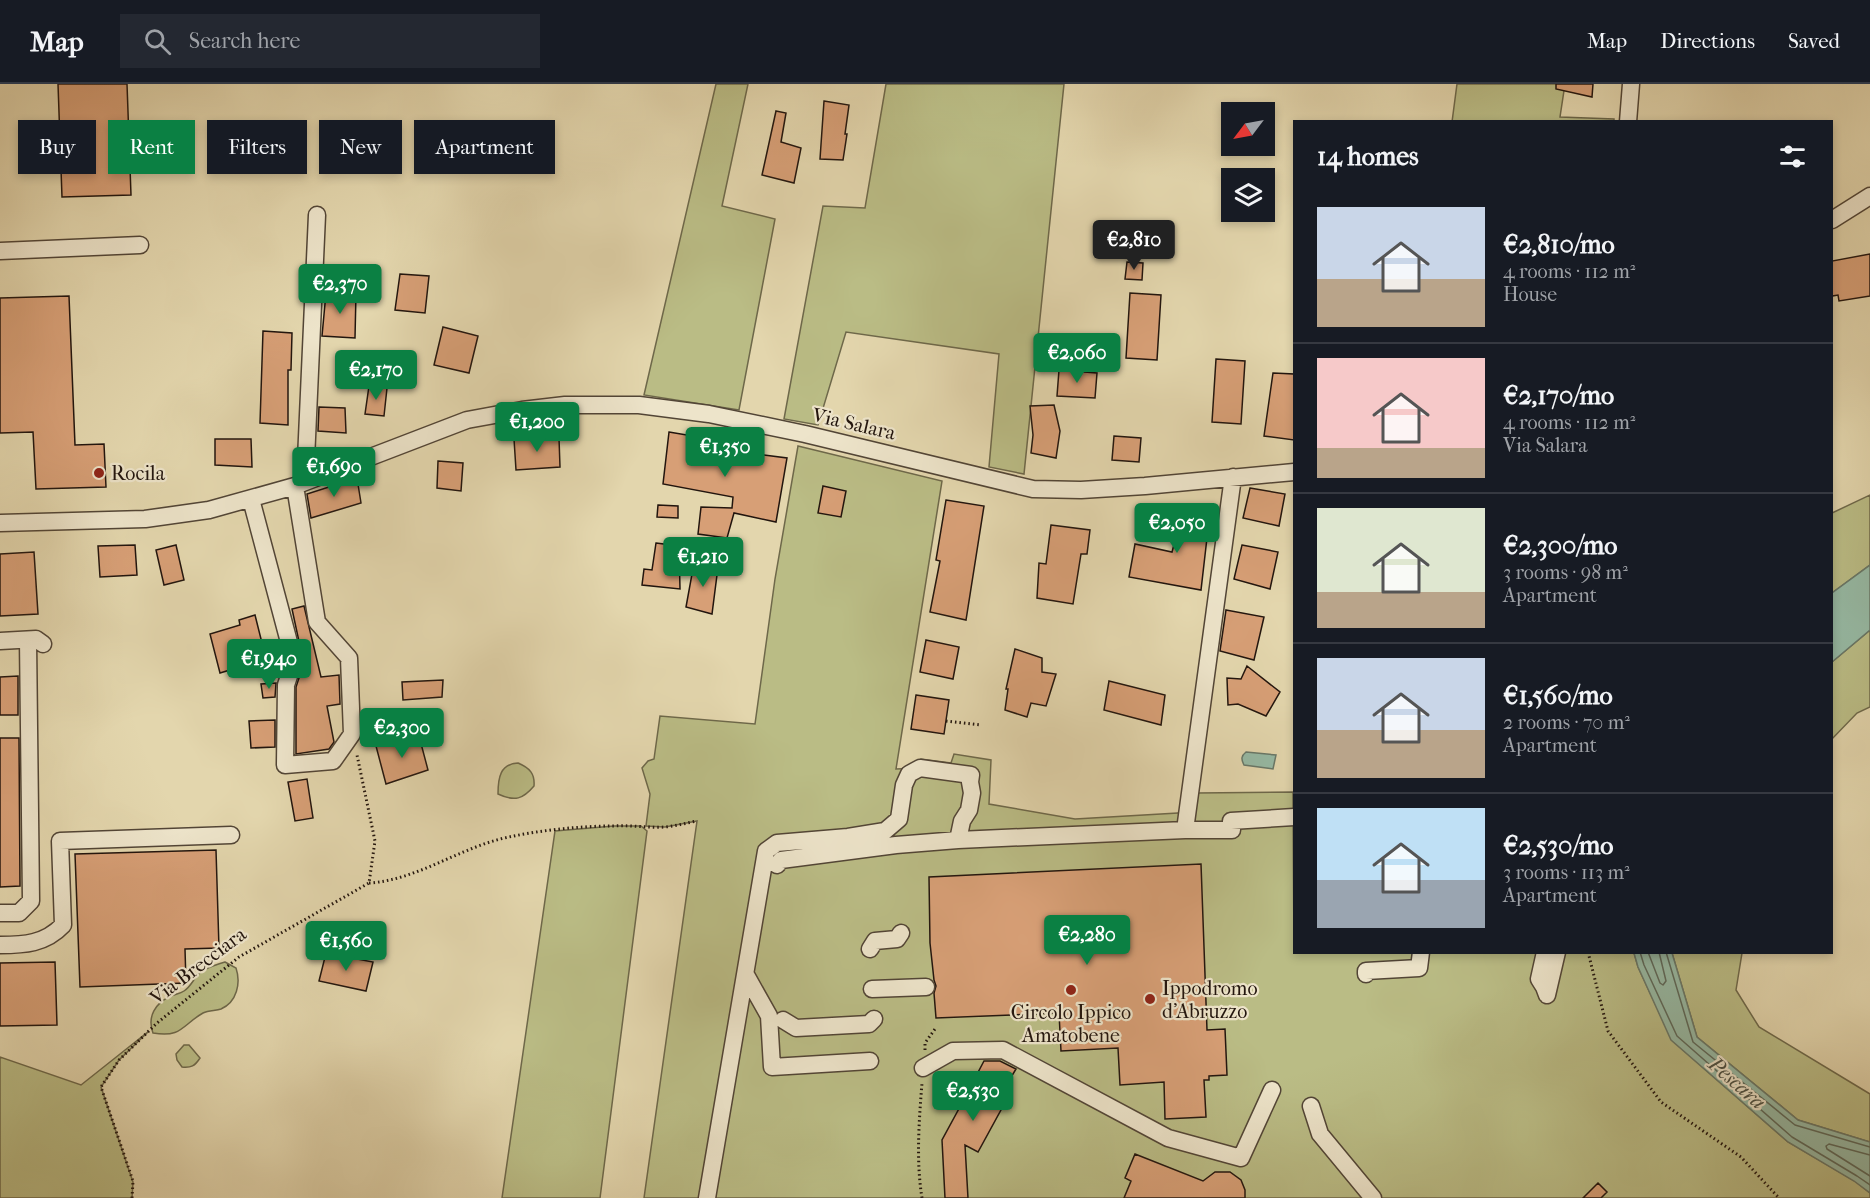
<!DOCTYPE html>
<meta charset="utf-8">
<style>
body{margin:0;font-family:"IM FELL French Canon",serif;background:#242831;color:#f1f3f6;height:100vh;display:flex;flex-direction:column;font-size:22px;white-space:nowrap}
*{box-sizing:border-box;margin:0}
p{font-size:20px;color:#9ea1a6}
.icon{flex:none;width:33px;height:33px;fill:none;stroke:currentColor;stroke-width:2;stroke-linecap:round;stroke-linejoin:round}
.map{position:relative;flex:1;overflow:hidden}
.drawer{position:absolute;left:1293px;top:36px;width:540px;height:834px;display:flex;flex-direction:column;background:#171b24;border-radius:0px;box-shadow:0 3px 9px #0003}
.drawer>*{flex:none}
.top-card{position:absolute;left:18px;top:36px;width:570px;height:54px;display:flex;gap:12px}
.needle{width:39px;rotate:238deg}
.controls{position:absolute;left:1221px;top:18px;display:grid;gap:12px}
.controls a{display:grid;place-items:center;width:54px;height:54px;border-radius:0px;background:#171b24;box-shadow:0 3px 9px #0003;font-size:30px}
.price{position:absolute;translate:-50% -51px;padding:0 14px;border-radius:6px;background:#0b8043;color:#fff;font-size:20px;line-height:39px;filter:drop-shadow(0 2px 3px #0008)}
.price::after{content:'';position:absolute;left:50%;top:36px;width:18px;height:14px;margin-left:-9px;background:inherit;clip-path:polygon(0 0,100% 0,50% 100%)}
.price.current{background:#222;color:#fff}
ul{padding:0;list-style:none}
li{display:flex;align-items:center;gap:18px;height:150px;padding:0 24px}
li+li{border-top:2px solid #363941}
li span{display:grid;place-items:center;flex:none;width:168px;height:120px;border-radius:0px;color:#555}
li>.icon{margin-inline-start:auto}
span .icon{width:72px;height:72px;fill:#fffc;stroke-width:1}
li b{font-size:26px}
h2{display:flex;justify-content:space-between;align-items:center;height:72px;padding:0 24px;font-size:26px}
.tag{padding:0 21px;border-radius:0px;background:#171b24;box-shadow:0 3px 9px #0003;font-size:21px;line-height:54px}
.tag.current{background:#0b8043;color:#fff}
header{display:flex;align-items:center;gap:36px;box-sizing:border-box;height:84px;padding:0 30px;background:#171b24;border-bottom:2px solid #363941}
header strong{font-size:28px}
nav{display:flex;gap:33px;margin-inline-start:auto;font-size:21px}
.search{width:420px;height:54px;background:#242831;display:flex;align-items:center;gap:15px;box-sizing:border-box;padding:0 21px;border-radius:0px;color:#9ea1a6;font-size:22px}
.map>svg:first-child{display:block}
</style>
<header>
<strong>Map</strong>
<div class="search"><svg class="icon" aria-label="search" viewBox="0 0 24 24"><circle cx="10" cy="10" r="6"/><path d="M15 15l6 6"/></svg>Search here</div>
<nav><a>Map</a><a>Directions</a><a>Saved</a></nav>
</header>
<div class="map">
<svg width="1870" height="1114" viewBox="0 0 1870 1114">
<rect width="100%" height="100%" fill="#e3d6ad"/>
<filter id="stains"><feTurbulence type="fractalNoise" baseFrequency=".00333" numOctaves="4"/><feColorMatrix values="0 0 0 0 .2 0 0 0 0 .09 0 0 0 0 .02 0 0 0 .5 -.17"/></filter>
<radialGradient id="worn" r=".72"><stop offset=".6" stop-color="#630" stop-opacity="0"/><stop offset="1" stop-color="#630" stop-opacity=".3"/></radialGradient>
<path fill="#babc85" stroke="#6e684a" stroke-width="1.5" d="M716,0h32l-26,122 53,13 -36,191 -95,-15z
M886,0h178l-40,390 -35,-7 10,-113 -153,-22 -28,93 -34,-6 39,-213 42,2z
M1457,0h108l-5,33 54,2v3h-162z
M798,362l144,35 -46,288 24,-1 1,-9 30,4 3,-9 37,6 -2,44 86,15 120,-7 2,-19 96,-1 1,160 340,1 4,14 34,73 116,102 67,39 15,12v5h-1226l53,-377 -32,6 -19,-1 4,-32 -8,-26 6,-7 6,-2 6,-43 95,8 20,-145z
M1870,411v70l-38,28v-80z
M1870,546v77l-13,6 -25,26v-77z
M518,679c12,5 17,11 16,23 -11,13 -19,16 -36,8 0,-16 2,-30 20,-31z
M614,742h27l6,5 -47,367h-98l53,-367z
M1672,869h70l-6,37 23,37 111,67v48l-72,-22 -101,-83z
M225,878l11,6c5,15 1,34 -15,41 -5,2 -12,1 -18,4 -21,12 -21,25 -50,20 -6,-16 2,-30 18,-37 4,-2 9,-2 13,-5 6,-4 8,-9 12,-14 6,-8 19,-12 29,-15z
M149,947l-30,29 -18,27 32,95 -1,16h-132v-141l81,28z
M184,961h5l11,13c-5,8 -9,10 -18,9l-5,-7 -1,-6z"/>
<path fill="#96baa5" stroke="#687869" stroke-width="1.5" d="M1870,481v65l-38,32v-69z
M1246,668l30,3 -3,14 -29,-4c-3,-6 -3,-9 2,-13z
M1634,869h38l25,84 101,83 72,22v51l-16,-12 -66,-39 -117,-102 -33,-73z"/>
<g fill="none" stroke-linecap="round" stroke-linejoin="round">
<path stroke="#5c685a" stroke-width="1.5" d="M1640,868l4,13 33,71 115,101 65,39 13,9
M1648,868l12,31 3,2 3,-4 -7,-29
M1666,868l27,90 102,83 75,22
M1870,1071l-41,-11 -3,2 1,3 43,27"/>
</g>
<path fill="#d79f76" stroke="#22150e" stroke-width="1.5" d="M58,0h69l4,111 -69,2z
M1556,0h37l-1,13 -36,-8z
M824,17l25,4 -4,29h2l-4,26 -23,-1z
M776,27l10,2 -5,29 20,6 -7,35 -32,-8z
M1870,170v42l-31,5 -1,-6 -6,1v-35z
M1127,178l16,1 -1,17 -17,-1z
M400,190l29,2 -4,37 -30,-3z
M326,209h30l-1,45 -33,-2z
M1130,209l31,2 -4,65 -31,-2z
M69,212l6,149 29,-1 2,43 -70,2 -3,-57 -33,1v-135z
M443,243l35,9 -9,37 -35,-8z
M263,247l29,2 -1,37h-3v55l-28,-2z
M1216,275l29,2 -4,63 -29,-2z
M1059,286l38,3 -2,25 -38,-2z
M1273,289l21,1v66l-30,-4z
M369,302l18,2 -3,28 -19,-2z
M1054,321l6,26 -4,27 -25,-5 2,-18 -3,-29z
M319,323l26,1 1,25 -28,-2z
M669,348l41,7 1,-6 32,5 -2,14 46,6 -11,64 -42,-9 -7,25 -29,-4 3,-27 31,1 1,-11 -70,-13z
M1114,352l27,2 -2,24 -27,-2z
M559,354l1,29 -44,3 -2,-31z
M215,355h36l1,28 -37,-2z
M438,377l25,2 -2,28 -24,-3z
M357,394l4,25 -50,15 -4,-24z
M823,402l23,5 -5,26 -23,-4z
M1250,404l35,6 -6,32 -36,-8z
M946,416l38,6 -18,114 -36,-8 10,-51 -4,-1z
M658,421l20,1v12l-21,-1z
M1184,423l30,8 -5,24 -2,-1 -6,52 -72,-13 6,-33 37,8z
M1051,441l39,5 -3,24h-6l-8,50 -36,-6 2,-35 7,1z
M656,459l23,3 1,43 -38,-4 2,-16 8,1z
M135,461l2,30 -37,2 -2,-31z
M176,461l8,35 -20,5 -8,-35z
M1242,461l36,7 -8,37 -36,-10z
M34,468l4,62 -38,2v-62z
M694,479l24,4 -6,47 -26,-7z
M304,522l17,71 18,-2 1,29 -13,2 7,36 -5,7 -33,5v-67l4,-12 6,-1 -14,-65z
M1226,526l38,7 -10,43 -34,-9z
M255,531l9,36 -12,4 -6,10 -26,8 -10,-39 30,-9 -1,-5z
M926,556l33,7 -6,32 -33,-7z
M1015,565l27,9v14l14,2 -10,32 -15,-3 -4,14 -22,-7 3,-21h-2z
M1247,582l33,26 -14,24 -28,-12 -10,1 -1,-27 14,1z
M18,592v39h-18v-38z
M443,596l-1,17 -39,3 -1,-18z
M1109,597l56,14 -4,30 -57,-15z
M276,599l-1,14 -12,1 -2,-14z
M916,611l33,5 -5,34 -33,-5z
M275,636v27l-24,1 -2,-27z
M419,652l9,34 -42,14 -10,-38z
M0,654h19l1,148 -20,1z
M307,695l6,39 -18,3 -7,-39z
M216,766l3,98 -34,1 1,34 -106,4 -5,-133z
M1201,780l6,166 18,-1 2,46 -18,1v4h-5l2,37 -41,2 -1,-37 -44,3 -2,-37 -57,3 -2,-38 -123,5 -2,-25 2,-7 -2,-6 -4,-37 -1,-66z
M326,869l47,9 -7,29 -47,-10z
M55,878l2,63 -57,1v-63z
M984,977h16l16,8 -15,25 7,3 -30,55 -13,-7 3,53h-23l-3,-58 20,-37 -9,-5 14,-24 8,4z
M1135,1070l68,27 12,-9h15l11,8 4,10v8h-121l7,-17 -6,-3z
M1598,1099l9,9 -6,6h-18z"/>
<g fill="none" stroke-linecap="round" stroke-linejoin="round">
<g stroke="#524536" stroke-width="19">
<path id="minor" d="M1628,38l3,-38
M1832,136l38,-24
M0,167l140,-6
M305,398l12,-267
M251,415l43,162 -8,24 -1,80 48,-4 19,-27 -3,-76 -32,-36 -22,-136
M0,439l145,-4 64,-9 86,-24 172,-66 55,-10 43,-5h74l70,9 96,20 228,55 48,1 64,-4 149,-14
M0,557l36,-2 7,5
M1185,746l48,-353
M777,781l4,-5 115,-15 62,-5 227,-10h47l-1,-9 63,-4
M0,829h19l12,-12 -3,-261
M0,861c24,0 45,-1 63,-20l-3,-84 171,-6
M870,865l5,-8 22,-2 4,-6
M1545,868l-6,27 5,8 3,8
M1366,890v-3l53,-3 2,-16
M746,891l23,41 3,51 98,-6
M872,905l54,-2
M1547,911l10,-43
M783,936l13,8 73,-4 5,-5
M923,984l30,-17 50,-1 165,88 73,20 31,-68
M1311,1022l9,28 53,64
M707,1114l59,-347 11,-8 71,-6 37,-6 14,-12 5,-34 5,-11 11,-6 51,7 -1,7 2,11 -3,17 -7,11 -4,19"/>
</g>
<path stroke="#22150e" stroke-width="3" stroke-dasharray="1.5 3" stroke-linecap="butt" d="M946,637l35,4
M369,799c49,-3 91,-36 140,-46 33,-7 71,-11 105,-11 17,-1 34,2 51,1 11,-1 21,-4 32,-6
M1588,868l20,79 53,71 80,55 38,41
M925,966v-7l10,-14
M132,1114l1,-17 -32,-94 18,-27 38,-37 82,-66 130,-74 6,-42 -18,-86
M922,1114c-6,-37 -3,-77 0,-115"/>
<use href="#minor" stroke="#ede4ca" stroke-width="16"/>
</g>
<g fill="#8f2418" stroke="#ede4ca" stroke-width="2">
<circle cx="99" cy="389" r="6"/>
<circle cx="1071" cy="906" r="6"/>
<circle cx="1150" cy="915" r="6"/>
</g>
<g text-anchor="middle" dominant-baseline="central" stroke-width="4.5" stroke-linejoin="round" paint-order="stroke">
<g font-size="20" fill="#22150e" stroke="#ede4ca">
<text transform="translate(854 340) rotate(13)">Via Salara</text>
<text transform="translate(198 882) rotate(-37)">Via Brecciara</text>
</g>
<g font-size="20" fill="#22150e" stroke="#ede4ca" text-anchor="start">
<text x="111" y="389">Rocila</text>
<text x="1162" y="904">Ippodromo<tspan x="1162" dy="23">d'Abruzzo</tspan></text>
<text x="1071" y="928" text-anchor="middle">Circolo Ippico<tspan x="1071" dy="23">Amatobene</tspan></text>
</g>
<g font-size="21" font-style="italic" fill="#4b4f43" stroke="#ede4ca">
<text transform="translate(1737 999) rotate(41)">Pescara</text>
</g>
</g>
<rect width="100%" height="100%" filter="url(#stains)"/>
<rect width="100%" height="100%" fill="url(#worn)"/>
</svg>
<div class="controls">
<a><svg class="needle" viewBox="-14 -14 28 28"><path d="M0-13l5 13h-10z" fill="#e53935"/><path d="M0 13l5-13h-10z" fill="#9ea1a6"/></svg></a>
<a><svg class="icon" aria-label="layers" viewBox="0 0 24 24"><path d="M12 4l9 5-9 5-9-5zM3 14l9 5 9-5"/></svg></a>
</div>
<b class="price current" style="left:1134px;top:187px">€2,810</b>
<b class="price" style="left:340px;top:231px">€2,370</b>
<b class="price" style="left:1077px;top:300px">€2,060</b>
<b class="price" style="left:376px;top:317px">€2,170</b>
<b class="price" style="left:537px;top:369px">€1,200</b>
<b class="price" style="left:725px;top:394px">€1,350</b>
<b class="price" style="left:334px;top:414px">€1,690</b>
<b class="price" style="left:1177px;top:470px">€2,050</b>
<b class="price" style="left:703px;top:504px">€1,210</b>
<b class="price" style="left:269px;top:606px">€1,940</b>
<b class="price" style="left:402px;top:675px">€2,300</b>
<b class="price" style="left:1087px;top:882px">€2,280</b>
<b class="price" style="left:346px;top:888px">€1,560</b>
<b class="price" style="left:973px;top:1038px">€2,530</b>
<div class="top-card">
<a class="tag">Buy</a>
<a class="tag current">Rent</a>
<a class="tag">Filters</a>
<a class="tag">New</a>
<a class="tag">Apartment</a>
</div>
<section class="drawer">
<h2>14 homes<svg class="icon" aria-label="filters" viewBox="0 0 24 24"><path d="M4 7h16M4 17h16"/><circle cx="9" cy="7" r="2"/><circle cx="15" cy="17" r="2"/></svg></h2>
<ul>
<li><span style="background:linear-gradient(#c9d6e8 60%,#b9a48a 0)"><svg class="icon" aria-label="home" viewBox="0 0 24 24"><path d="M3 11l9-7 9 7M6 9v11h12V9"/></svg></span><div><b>€2,810/mo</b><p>4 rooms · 112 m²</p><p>House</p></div></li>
<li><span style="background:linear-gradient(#f6c9c9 75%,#b9a48a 0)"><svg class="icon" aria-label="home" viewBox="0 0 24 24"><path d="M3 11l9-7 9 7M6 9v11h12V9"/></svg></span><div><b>€2,170/mo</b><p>4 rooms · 112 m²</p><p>Via Salara</p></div></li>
<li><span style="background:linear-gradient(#dfe7d0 70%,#b9a48a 0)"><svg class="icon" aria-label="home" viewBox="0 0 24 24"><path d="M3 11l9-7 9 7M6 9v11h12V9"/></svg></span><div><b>€2,300/mo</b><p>3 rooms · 98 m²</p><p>Apartment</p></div></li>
<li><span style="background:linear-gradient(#c9d6e8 60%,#b9a48a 0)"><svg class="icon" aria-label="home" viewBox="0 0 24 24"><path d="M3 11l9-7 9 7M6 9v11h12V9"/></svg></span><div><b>€1,560/mo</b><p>2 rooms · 70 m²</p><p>Apartment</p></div></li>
<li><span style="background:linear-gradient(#bfe0f5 60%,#9aa5b1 0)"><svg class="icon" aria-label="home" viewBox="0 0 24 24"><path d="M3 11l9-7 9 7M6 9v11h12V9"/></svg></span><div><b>€2,530/mo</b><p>3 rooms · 113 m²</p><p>Apartment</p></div></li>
</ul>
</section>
</div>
